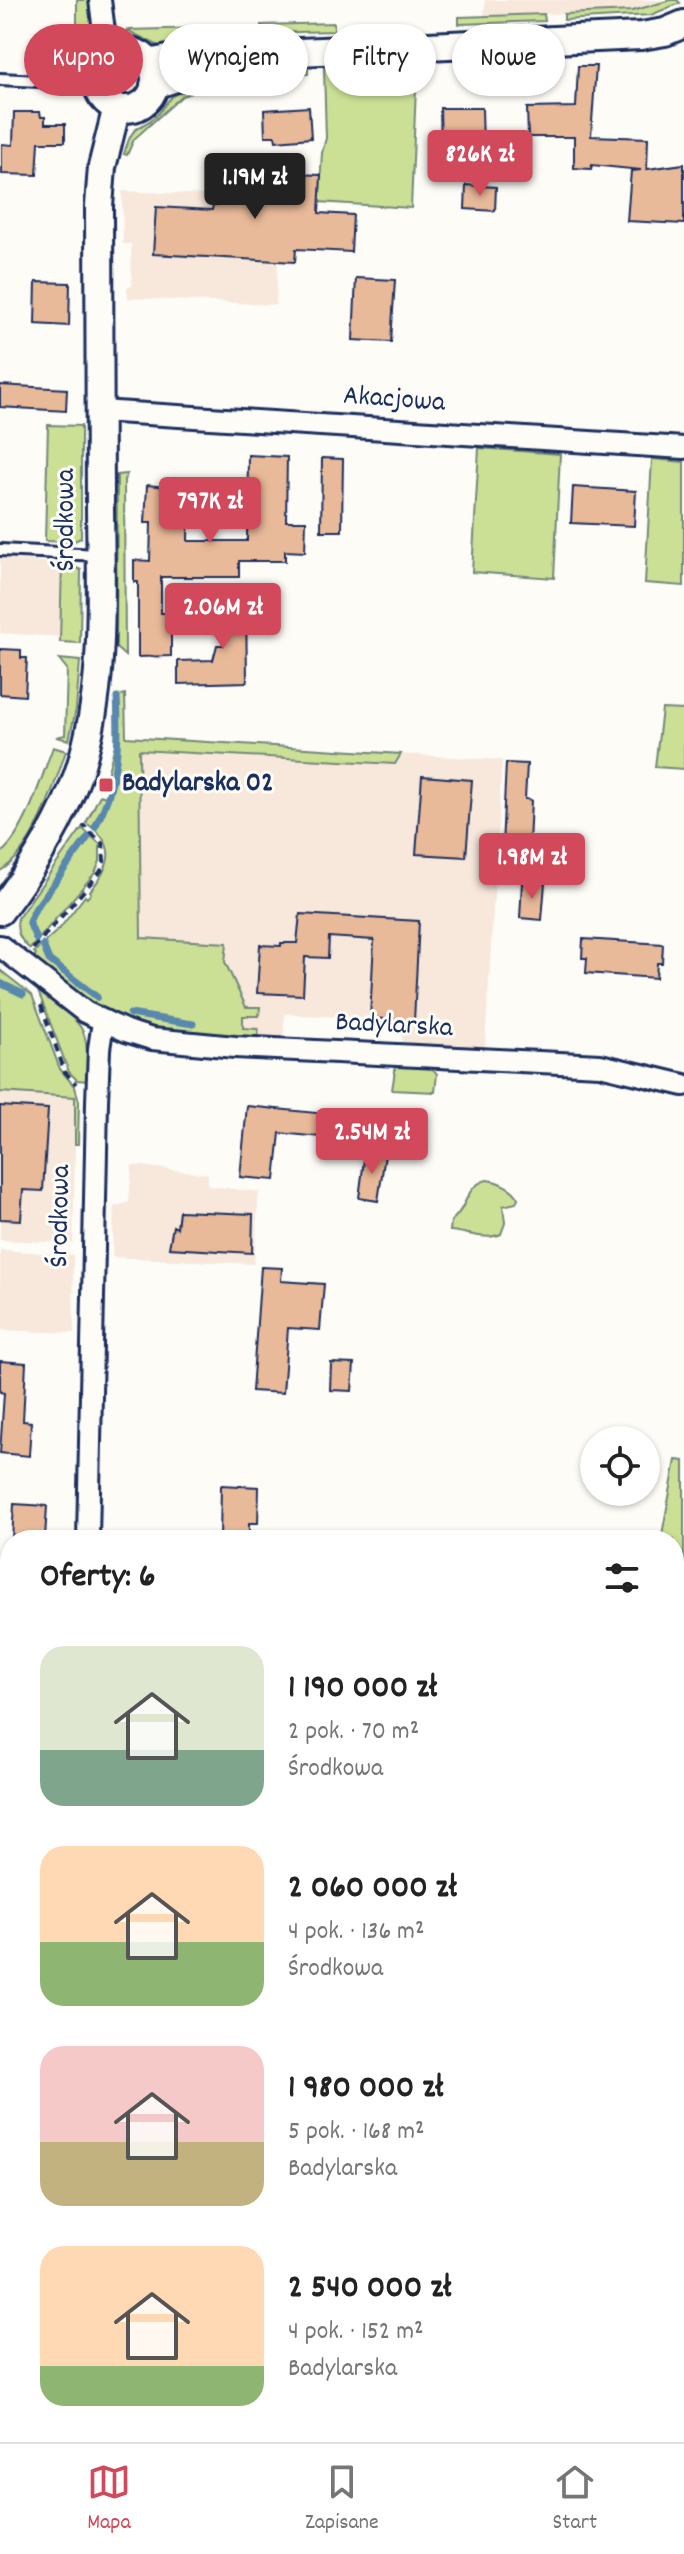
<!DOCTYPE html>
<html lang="pl">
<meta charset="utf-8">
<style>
body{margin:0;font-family:Dekko,sans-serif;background:#f2f2f2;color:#222;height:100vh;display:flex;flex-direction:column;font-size:30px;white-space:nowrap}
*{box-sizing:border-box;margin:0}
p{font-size:26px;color:#767676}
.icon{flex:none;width:44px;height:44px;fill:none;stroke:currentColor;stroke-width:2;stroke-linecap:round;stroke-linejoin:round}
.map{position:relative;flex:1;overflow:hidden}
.side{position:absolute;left:0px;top:1530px;width:684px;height:912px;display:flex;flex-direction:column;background:#fff;border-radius:32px 32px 0 0;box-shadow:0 2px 6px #0004}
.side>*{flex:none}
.top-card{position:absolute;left:24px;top:24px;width:636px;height:72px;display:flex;gap:16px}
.controls{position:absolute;left:580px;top:1426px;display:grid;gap:16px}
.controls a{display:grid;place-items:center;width:80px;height:80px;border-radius:50%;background:#fff;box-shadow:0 2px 6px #0004;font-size:40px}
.price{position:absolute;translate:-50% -68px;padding:0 18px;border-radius:8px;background:#d1495b;color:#fff;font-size:26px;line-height:52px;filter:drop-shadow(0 2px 4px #0008)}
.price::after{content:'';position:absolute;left:50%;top:48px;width:24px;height:18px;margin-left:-12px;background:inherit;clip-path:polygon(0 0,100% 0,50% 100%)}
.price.on{background:#222;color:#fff}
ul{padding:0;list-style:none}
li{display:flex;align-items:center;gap:24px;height:200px;padding:0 40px}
li span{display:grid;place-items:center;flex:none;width:224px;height:160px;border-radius:24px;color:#555}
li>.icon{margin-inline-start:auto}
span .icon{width:96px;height:96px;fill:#fffc;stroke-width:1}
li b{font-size:34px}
h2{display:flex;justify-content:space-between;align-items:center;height:96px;padding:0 40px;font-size:34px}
.chip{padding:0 28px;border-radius:36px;background:#fff;box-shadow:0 2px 6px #0004;font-size:28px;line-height:72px}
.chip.on{background:#d1495b;color:#fff}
.dock{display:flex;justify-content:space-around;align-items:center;height:112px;border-top:2px solid #e0e0e0;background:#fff;font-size:22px;color:#767676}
.dock a{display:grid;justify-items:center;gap:4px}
.dock .on{color:#d1495b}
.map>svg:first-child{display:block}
</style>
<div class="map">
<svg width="684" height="2442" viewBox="0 0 684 2442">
<rect width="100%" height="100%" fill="#fdfcf7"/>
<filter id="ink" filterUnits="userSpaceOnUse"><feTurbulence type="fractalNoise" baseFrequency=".0125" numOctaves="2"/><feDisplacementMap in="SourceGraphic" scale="16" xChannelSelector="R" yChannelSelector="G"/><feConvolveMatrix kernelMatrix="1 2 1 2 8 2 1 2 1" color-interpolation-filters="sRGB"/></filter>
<g filter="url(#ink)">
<path fill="#f7e8db" d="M485,0h186l-39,11 -148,5z
M122,191l156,7 20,12 -3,54 -17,-2 -2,43 -148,-7 -1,-11 5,-1 -1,-42h-8z
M0,558l62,6 -2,73 -60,-4z
M129,738l373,22 -17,288 -83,-4v-24l-117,-6 -2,24 -78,-2 -66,-25z
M0,1092l76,5 -3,146 -73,-3z
M132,1165l76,9v12l51,6 -5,72 -142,-7 2,-50 15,-5z
M0,1250l73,5 1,78 -74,-3z
M674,2340l10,1v101h-100l2,-10h88z
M486,2432h79l-2,10h-79z"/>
<path fill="#cbe095" stroke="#73887a" stroke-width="2" d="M77,0h12l7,53 -7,17 -12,6z
M671,0h6l3,3 -29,12 -87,5v-6l68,-3z
M544,14l1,7 -86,3v-7z
M334,23v8l-72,2 -1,-8z
M244,27l1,7 -37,1 -47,12 -35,-17z
M417,63l-6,145 -92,-6 3,-49 4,-15 -2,-70z
M308,69v5l-68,3 -58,19 -48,43 -7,16 -3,-1c10,-35 15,-21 34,-40 6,-7 9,-14 16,-19 37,-25 92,-24 134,-26z
M48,425l33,1v112l-9,4 -27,-1z
M479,448l81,6 -6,124 -82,-6z
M652,459l32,3v124l-39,-3z
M127,474l-3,6 1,176 -9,-8 1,-173z
M62,562l19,8 -1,73 -20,-1z
M59,659l21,2 -4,48 -7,31 -13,-3 9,-2 2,-66z
M125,694l1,43 275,17 -6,10 -256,-14 2,188 86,5 -2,19 21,45h14l-1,9h-16v12l15,1v9c-50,-2 -105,-4 -150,-27 -28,-14 -52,-33 -76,-52l4,-5 -2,-2 26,-24 25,-32 2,2 4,-5 -1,-2c22,-26 28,-47 -4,-68l14,-28 6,2 6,-20 -5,-2 9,-34 -1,-44z
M662,709l22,1v59l-29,-2z
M53,747l13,4c-12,35 -32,101 -66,120v-17c26,-21 41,-76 53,-107z
M82,828l18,16v17l-5,12 -65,76c-10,-9 -15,-18 -12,-31z
M0,970l32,25 28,74 15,18 4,14 -1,43h-3v-47l-75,-5z
M38,991c45,36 51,29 49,90l-10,-1 -8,-8z
M396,1064l34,1 7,9 -2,18 -43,-2z
M487,1180c10,1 27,8 31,18l-2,5 -13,3 2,17 -4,11c-14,7 -35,-2 -51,-3l1,-10c17,-12 13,-35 36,-41z
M676,1460l8,1v336l-10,-1v-256h-13z
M0,1567l10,1v145l-10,-1z
M0,1889l10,1 -1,125 -9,-5z
M674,1961l10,1v88l-10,-1z
M684,2081v68l-10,-3c0,-21 -4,-48 10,-65z
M0,2288l10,6v138h51l-1,10h-60z"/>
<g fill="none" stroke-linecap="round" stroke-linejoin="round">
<path stroke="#5988ae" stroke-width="7" d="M95,827c22,-39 25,-84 22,-129
M36,939l-7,-17 6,-13 54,-73
M43,945l6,15 48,37
M0,983l23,11
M130,1014l63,10"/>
</g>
<path fill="#e9ba99" stroke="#1b2f5e" stroke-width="2" d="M578,66h18l-5,70 57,2 -1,31 37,-5v60l-57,-3 4,-50 10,-1 -49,-5 -1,4 -17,-1v-31h-46l-1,-29 49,-1z
M309,107l2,31 -35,3 -1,-5h-10l-1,-26z
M440,108h42l1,39 -42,1z
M14,112h26l1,5h4v7h20v18h-26l-2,33 -35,-1v-30l11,1z
M228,172l93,3 -2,38 34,2 -2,37 -55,-3 -1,13 -142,-8 3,-47 56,3 1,-5h4l1,-16h9z
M466,185l30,2 -1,24 -30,-2z
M356,278l39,2 -4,62 -38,-2z
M36,282l34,1 -1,43 -34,-2z
M0,385l67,4 -1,22 -66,-4z
M248,455l39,2 -1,64h20l-1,31 -20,-1v10h-46v16h-78v36h10v43l-33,1v-75h-4v-22l16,1 1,-38h-6l2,-38 42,4 -1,52h59z
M322,458l21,1 -1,72h-21z
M573,487l63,4 -2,35 -63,-3z
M223,597h23l1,85 -69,2v-23l35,-1 4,-15h6z
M0,649l21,1v8h6l-2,38 -25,-2z
M506,763l21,1 -2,35 6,1 -3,68 -27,-1z
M422,776l50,4 -6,77 -50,-3z
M522,882l23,1 -3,37 -22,-2z
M300,914l119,7 -5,100 -44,-3 4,-78 -45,-3 -1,21 -23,-1 -2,38 -46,-2 3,-48 21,1v-3h16z
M583,939l80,5 -1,19h-5l-1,15 -70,-5 1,-15h-5z
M0,1106l48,3 -5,82 -20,-1 -2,30 -21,-1z
M247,1106l118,12 1,-8 20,3 -4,30 -102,-10 -5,47 -35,-3z
M365,1152l20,3 -7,46 -19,-3z
M179,1211l74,3 -1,39 -83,-5 4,-22 4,2z
M261,1267l21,1 -1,13 43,3 -4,46 -32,-2 -5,65 -31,-2z
M0,1361l26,2 -3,58 8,1 -2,34 -29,-3 4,-60 -4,-1z
M331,1363l23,1 -2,27 -22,-1z
M221,1485l38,2 -1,36h-9v17h-29z
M14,1504l33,2 -2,32 -33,2z"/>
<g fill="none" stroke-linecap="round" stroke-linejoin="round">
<g stroke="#1b2f5e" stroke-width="16">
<path id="service" d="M0,79l97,5
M0,550l98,5"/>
</g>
<g stroke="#1b2f5e" stroke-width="26">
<path id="minor" d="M100,0l4,31 8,24
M100,411l584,37
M0,946l85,66 41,19 26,8 83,8 365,18 84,20
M88,1540l9,-438 2,-53 4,-27
M674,2064l10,2
M85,2442l2,-10"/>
</g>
<g stroke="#1b2f5e" stroke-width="32">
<path id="tertiary" d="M97 80a29 29 0 1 1 58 0a29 29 0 1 1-58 0Z
M149,63l64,-13 19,5 409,-19 24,-4 19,-8
M154,85l50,-16 25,-12
M0,911c32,-42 61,-87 78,-137 28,-84 23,-177 22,-265 0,-101 -1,-202 -1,-303l3,-39 15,-60"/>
</g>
<g stroke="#1b2f5e" stroke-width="44">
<path id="motorway" d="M0,1735l10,1
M0,1786l10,2
M674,1810l10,1
M0,1839l10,1
M674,1858l10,1
M0,1867l10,1
M674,1921l10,1"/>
</g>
<path stroke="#1b2f5e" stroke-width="4" stroke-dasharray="8 6" stroke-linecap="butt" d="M137,122l19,-13
M33,949l68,-78 3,-10 -1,-17 -20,-19
M41,1005l24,67 11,12
M0,1564l10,1
M0,2013l10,6"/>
<use href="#service" stroke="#fdfcf7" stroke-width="10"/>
<use href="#minor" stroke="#fdfcf7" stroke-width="20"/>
<use href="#tertiary" stroke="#fdfcf7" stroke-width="26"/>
<use href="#motorway" stroke="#fdfcf7" stroke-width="38"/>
</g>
</g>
<rect fill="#d1495b" stroke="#fdfcf7" stroke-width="3" x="98" y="777" width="16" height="16" rx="4"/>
<g text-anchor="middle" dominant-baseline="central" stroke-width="6" stroke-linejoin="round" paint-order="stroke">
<g font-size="28" fill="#1b2f5e" stroke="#fdfcf7">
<text transform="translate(394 401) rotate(4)">Akacjowa</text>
<text transform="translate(68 520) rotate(-90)">Środkowa</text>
<text transform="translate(394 1027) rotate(3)">Badylarska</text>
<text transform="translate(62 1216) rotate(-89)">Środkowa</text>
</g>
<g font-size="28" font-weight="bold" fill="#1b2f5e" stroke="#fdfcf7" text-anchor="start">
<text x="122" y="785">Badylarska 02</text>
</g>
</g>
</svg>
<div class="controls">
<a><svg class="icon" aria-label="locate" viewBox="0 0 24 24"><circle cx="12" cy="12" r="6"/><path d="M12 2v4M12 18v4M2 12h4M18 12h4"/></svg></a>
</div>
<b class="price" style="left:480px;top:198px">826K zł</b>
<b class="price on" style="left:255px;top:221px">1.19M zł</b>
<b class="price" style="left:210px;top:545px">797K zł</b>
<b class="price" style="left:223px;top:651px">2.06M zł</b>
<b class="price" style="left:532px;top:901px">1.98M zł</b>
<b class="price" style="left:372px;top:1176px">2.54M zł</b>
<div class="top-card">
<a class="chip on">Kupno</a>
<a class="chip">Wynajem</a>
<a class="chip">Filtry</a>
<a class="chip">Nowe</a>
</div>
<section class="side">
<h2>Oferty: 6<svg class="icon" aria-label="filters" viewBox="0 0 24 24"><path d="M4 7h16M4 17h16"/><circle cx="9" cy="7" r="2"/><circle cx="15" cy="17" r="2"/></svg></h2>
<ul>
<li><span style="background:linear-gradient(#dfe7d0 65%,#7fa58c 0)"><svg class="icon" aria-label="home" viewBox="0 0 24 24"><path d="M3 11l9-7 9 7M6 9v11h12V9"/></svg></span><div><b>1 190 000 zł</b><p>2 pok. · 70 m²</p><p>Środkowa</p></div></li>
<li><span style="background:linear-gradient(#ffd9b3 60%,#8fb573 0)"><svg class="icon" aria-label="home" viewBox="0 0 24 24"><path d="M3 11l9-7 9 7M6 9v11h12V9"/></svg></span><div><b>2 060 000 zł</b><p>4 pok. · 136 m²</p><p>Środkowa</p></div></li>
<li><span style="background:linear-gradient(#f6c9c9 60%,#c2b280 0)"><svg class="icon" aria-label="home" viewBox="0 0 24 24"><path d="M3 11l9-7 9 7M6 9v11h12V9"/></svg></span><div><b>1 980 000 zł</b><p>5 pok. · 168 m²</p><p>Badylarska</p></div></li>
<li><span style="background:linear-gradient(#ffd9b3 75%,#8fb573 0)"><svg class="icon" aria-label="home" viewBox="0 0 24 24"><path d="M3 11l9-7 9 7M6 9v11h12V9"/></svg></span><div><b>2 540 000 zł</b><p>4 pok. · 152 m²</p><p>Badylarska</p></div></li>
</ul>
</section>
</div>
<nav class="dock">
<a class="on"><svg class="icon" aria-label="map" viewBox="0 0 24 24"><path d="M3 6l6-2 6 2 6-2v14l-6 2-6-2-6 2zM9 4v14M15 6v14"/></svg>Mapa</a>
<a><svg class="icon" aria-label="saved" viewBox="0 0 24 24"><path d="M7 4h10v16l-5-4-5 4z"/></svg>Zapisane</a>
<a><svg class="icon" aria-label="home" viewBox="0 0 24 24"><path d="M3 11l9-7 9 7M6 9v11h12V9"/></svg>Start</a>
</nav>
